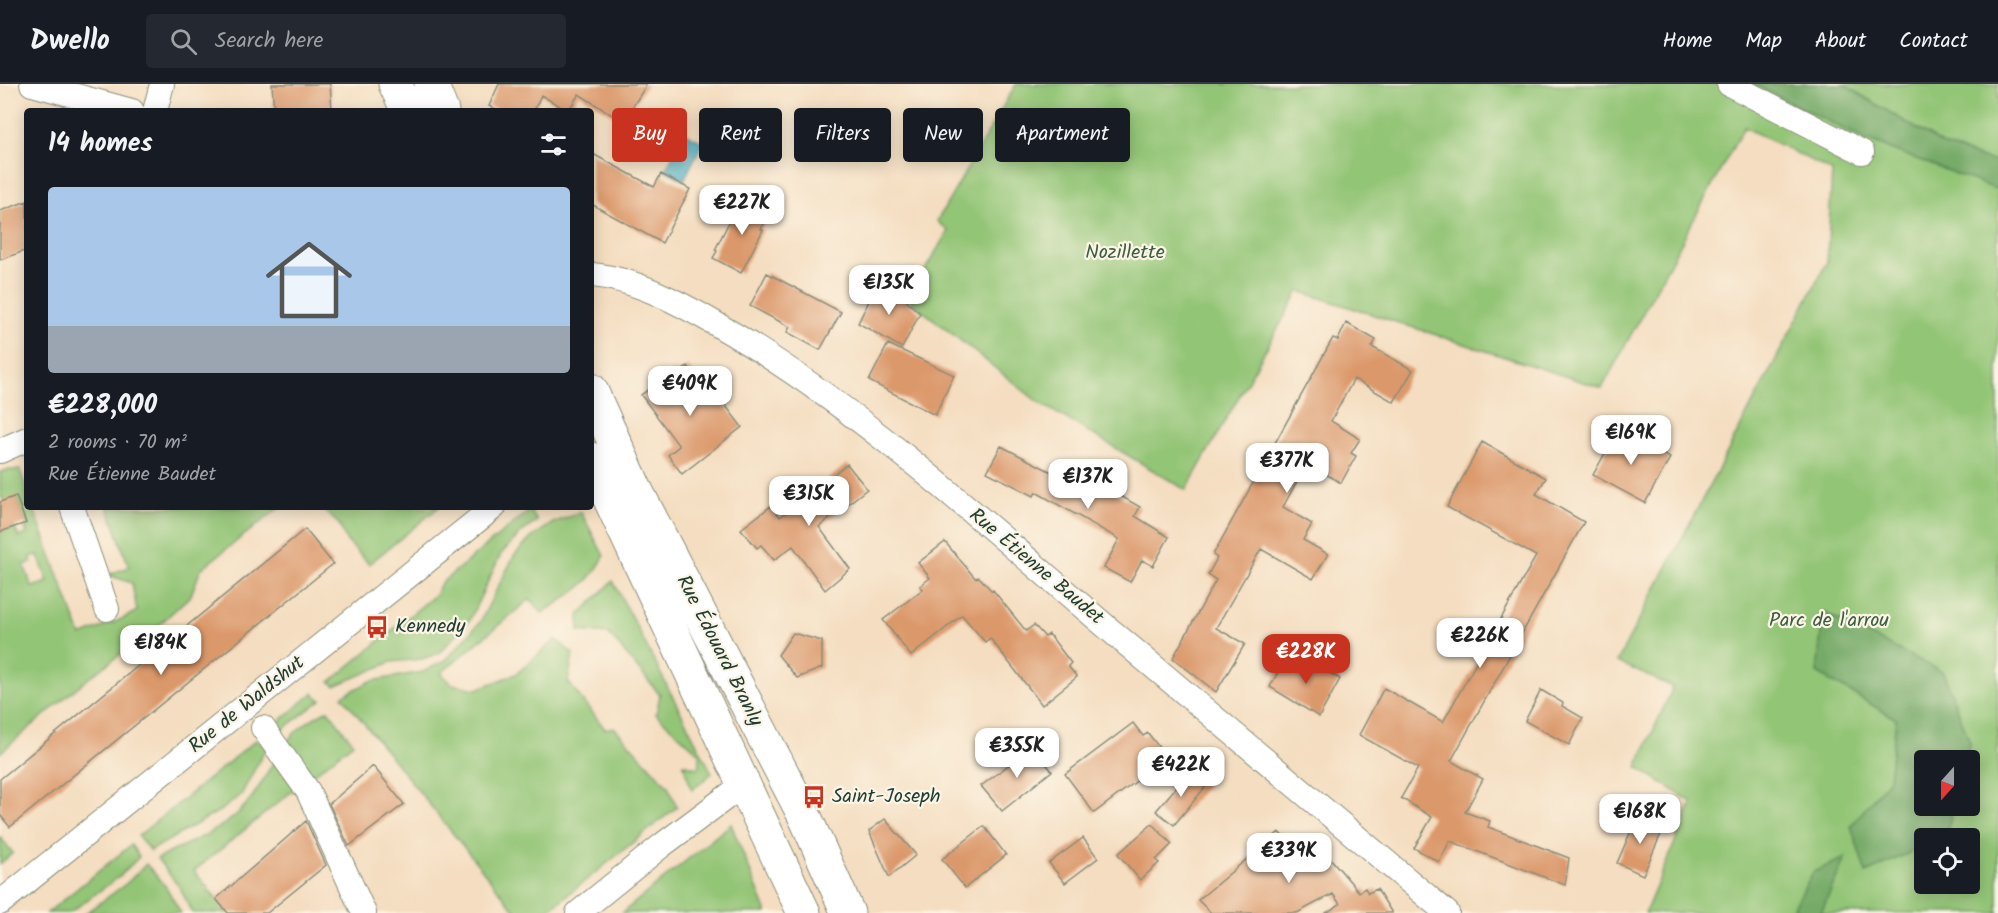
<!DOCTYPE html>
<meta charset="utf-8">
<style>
body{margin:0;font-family:Kalam,sans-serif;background:#242831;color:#f1f3f6;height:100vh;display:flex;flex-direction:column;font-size:22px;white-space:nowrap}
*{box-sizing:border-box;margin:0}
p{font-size:20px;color:#9ea1a6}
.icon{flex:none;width:33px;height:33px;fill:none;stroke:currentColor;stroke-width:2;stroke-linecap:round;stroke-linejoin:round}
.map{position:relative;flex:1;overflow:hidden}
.details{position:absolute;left:24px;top:24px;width:570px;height:402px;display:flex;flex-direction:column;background:#171b24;border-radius:6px;box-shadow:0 3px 15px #0003}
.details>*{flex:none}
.top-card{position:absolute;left:612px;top:24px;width:570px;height:54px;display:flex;gap:12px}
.needle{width:39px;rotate:201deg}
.fabs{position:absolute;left:1914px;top:666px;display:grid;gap:12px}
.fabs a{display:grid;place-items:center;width:66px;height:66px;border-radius:6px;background:#171b24;box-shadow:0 3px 15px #0003;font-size:30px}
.price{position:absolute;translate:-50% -51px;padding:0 14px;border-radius:12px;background:#fff;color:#222;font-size:20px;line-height:39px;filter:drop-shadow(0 2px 3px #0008)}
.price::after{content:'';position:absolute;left:50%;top:36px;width:18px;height:14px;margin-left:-9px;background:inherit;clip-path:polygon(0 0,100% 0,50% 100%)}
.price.current{background:#c8321e;color:#fff}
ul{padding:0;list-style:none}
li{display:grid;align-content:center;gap:12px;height:318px;padding:0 24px}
li span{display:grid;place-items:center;height:186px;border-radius:6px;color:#555}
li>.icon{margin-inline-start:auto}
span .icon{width:108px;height:108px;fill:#fffc;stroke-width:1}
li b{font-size:26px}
h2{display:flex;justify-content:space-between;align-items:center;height:72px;padding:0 24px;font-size:26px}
.chip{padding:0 21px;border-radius:6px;background:#171b24;box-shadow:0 3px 15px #0003;font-size:21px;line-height:54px}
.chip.current{background:#c8321e;color:#fff}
header{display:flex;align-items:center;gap:36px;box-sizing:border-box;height:84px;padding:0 30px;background:#171b24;border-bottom:2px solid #363941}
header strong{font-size:28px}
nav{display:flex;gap:33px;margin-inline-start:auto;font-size:21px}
.search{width:420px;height:54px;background:#242831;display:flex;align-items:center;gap:15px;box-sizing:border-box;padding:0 21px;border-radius:6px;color:#9ea1a6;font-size:22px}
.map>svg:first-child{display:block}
</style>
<header>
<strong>Dwello</strong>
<div class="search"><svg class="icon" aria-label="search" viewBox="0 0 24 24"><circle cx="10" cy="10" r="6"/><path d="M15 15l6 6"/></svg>Search here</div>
<nav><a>Home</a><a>Map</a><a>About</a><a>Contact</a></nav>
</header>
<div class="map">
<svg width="1998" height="829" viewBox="0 0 1998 829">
<rect width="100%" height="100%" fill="#fcf5e5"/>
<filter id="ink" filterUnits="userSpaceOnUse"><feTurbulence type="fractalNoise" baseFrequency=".0167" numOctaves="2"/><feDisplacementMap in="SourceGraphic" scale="12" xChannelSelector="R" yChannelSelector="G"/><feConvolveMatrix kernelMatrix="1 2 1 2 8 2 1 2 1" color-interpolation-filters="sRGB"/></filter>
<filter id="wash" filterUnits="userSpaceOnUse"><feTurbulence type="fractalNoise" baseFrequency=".008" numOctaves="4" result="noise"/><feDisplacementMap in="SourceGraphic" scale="24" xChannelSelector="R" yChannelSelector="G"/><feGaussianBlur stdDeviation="1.35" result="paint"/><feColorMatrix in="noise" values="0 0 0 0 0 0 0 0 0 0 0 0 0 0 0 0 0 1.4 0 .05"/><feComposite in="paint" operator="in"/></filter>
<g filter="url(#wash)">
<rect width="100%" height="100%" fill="#f4ddc0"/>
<path fill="#93c576" stroke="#598155" stroke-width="1.5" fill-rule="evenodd" d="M1016,0h982v829h-353l47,-111 -55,-35 36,-80 -56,-25 210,-400 5,-91 -88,-44 -142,261 -303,-97 -113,199 -148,-88 -130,-103 40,-68 -11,-10zM1924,676h46v46h-46zM1924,754h46v46h-46z
M7,386h13l7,20v17h6l48,129 41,-17 15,-8 -5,-28 -24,-8 21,-8 -21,-60h172l-79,62 -10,26 -30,28 -81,62 -80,68v-221l14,-5 5,10 8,-3 -2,-6 3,-1 -12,-30 -12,4 -2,-4h-2v-25zM38,471l10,27 -16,5 -8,-22 8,-3 -2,-5z
M320,423h119l-70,57 -23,-24 -7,-16z
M530,426l7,11 -16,12 -20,21 -32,67 -30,32 -17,6 -31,3 -56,24 -5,-4 106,-88 5,-11z
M581,428l23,44c-12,28 -37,41 -62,57l-12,-14 -89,74 11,11 25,5 39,-15 40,-35 17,15 -5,28 37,47 9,-2 54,59 9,21 -132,106h-28l-175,-217 29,-15 52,-9 23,-12 34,-38 34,-66 17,-18 22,-15z
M613,497l99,192 -20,17 -9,-26 15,4 2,-14 -44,-40 4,-19 -51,-61 -30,-3v-16z
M313,609l8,7 -39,30 -7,10 -7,-9z
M328,626l25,33 -48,38 -24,-32c13,-18 27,-29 47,-39z
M256,656l10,8 -25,47 -20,15 -71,41 -12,-15z
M274,677l22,27 -102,83 34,42h-35l-15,-28 -21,-26c24,-13 60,-27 79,-44 17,-15 27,-35 38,-54z
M731,740l36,89h-145z
M0,753l13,16 -13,11z
M131,761l8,12 -19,19 -51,37h-22z
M146,780l20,23 15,26h-95l41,-30z"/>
<path fill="#76aa67" stroke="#4a744e" stroke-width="1.5" d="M1753,0h90l101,61 54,18v27l-132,-50z
M1823,528l120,60 27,70 -5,18h-41v46h30l-8,29 -6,3h-16v8l-58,27 -15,-47 38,-47 7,-60 -79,-46z
M1845,774l-24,55h-17l-10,-6 19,-35z"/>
<path fill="#41a9c1" stroke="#30737a" stroke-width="1.5" d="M685,49l18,9 -19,38 -19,-10z"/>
<g id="blocks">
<path fill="#db986b" d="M272,0h58l2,25 -58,2z
M499,0h148l-24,38 -44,-28 -11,17 -27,-16 -7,16h-33l-12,-5z
M591,69l63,34 7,-13 29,15 -28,54 -71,-39z
M745,114l26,13 -10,18 2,1 -22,43 -28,-15 4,-7 -2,-1 17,-34 3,2z
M27,117v49l-27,10v-49z
M767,189l74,39 -21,38 -33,-18 3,-5 -40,-21z
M878,199l30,16 -1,3 13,11 -18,35 -44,-25z
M1346,239l30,17 -4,7 41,23 -19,32 -40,-23 -23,42 29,18 -9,14 5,3 -15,27 -34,-20 -24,44 29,17 -9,16 25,14 -15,25 -52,-30 -45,79 29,16 -29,48 -43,-34 43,-78 -8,-5 9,-17 -4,-3 120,-217 5,2z
M888,260l66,31 -19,40 -66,-34z
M688,282l30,40 5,-4 19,25 -60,47 -14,-19 11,-9 -38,-51 33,-24 3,4z
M1618,346l52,28 -25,45 -52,-28z
M1482,358l64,36 -10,16 48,28 -133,239 32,18 -18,33 25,9 -2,6 81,31 -4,27 -115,-44 -11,21 -25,-14 18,-31 -31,-19 17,-30 -59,-33 25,-47 59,34 93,-166 -89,-49z
M1001,362l70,36 6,-11 63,36 -5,9 34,21 -16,29 -11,-6 -12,22 -26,-14 15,-29 -83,-47 -2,4 -47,-24z
M847,380l20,25 -48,38 31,42 -25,21 -32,-44 -19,14 -13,-15 -4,3 -16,-19 30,-23 9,11z
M16,412l10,27 -26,9v-30z
M305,445l28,35 -323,263 -10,-12v-36z
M945,458l30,36 4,-1 13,14 1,-1 33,41 8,-6 11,12 4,-3 22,29 -3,3 9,11 -35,28 -52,-67 -5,4 -23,-27 -51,41 -28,-36 40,-31 -3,-3 10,-8 -12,-15z
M793,549l29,8v27l-25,10 -19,-23z
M1302,573l38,22 -21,38 -49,-30 15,-28 12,7z
M1541,606l22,13 -1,3 21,12 -14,27 -44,-24z
M1133,639l10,13 5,-3 19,25 -73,55 -29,-39z
M1032,663l20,24 -50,40 -21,-25z
M373,682l31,38 -55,42 -20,-42z
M1189,688l18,13 -33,40 -18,-14z
M1638,731l26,12 -21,48 -26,-12z
M885,735l31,36 -27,22 -20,-46z
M306,737l20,44 -59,48h-39l-12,-14z
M1152,740l20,20 -16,16 3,3 -19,17 -22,-26z
M984,742l22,29 -41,33 -23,-29z
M1279,748l25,30 6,-5 -7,-12 10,-7 46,54 6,-4 3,5 9,-4 15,24h-66l14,-9 -7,-10 -36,19h-86l-13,-13z
M1083,754l15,20 -33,25 -16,-20z"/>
</g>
</g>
<g filter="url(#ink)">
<use href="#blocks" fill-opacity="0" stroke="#8a8d7a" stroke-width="1.5"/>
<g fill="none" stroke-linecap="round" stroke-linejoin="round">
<g stroke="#8a8d7a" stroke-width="26">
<path id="street" d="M32,0l100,27
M1729,0l133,68
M155,27l7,-27
M591,191c42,3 89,28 125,49 145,83 272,203 400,311 110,93 220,186 331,278
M0,367l27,-12
M72,423l35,102
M263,644l45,63 56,122
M0,819l494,-396
M578,829l83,-67 83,-62"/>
</g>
<g stroke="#8a8d7a" stroke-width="35">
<path id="primary" d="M395,0l13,27
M431,0l11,27
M591,306l44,98 171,331 42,94
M591,375l213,454"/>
</g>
<use href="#street" stroke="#fff" stroke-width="24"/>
<use href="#primary" stroke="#fff" stroke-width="33"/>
</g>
</g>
<defs>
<g id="bus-bare" transform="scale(1.8)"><path d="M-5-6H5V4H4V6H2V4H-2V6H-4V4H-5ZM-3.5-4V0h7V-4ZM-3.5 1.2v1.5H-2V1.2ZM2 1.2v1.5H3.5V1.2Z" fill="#c8321e" stroke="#fcf5e5" stroke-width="2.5" paint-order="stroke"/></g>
</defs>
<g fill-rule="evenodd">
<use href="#bus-bare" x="377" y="543"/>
<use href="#bus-bare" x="814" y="713"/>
</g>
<g text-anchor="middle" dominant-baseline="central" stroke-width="4.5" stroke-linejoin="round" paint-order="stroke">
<g font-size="20" fill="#3c5f44" stroke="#fcf5e5">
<text x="1125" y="169">Nozillette</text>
<text x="1829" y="537">Parc de l'arrou</text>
</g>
<g font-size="20" fill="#1f3d34" stroke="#fcf5e5">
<text transform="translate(1036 483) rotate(40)">Rue Étienne Baudet</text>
<text transform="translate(719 567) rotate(63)">Rue Édouard Branly</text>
<text transform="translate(247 621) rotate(-39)">Rue de Waldshut</text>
</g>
<g font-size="20" fill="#1f3d34" stroke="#fcf5e5" text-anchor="start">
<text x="395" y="543">Kennedy</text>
<text x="832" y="713">Saint-Joseph</text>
</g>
</g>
</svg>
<div class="fabs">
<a><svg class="needle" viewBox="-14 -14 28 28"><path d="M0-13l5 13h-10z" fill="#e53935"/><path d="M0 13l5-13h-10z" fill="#9ea1a6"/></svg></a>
<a><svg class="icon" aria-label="locate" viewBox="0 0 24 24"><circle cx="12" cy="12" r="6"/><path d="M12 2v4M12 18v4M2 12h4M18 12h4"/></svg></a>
</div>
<b class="price" style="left:742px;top:152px">€227K</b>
<b class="price" style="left:889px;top:232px">€135K</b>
<b class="price" style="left:690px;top:333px">€409K</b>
<b class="price" style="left:1631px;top:382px">€169K</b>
<b class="price" style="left:1287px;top:410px">€377K</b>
<b class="price" style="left:1088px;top:426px">€137K</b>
<b class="price" style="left:809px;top:443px">€315K</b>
<b class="price" style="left:1480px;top:585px">€226K</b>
<b class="price" style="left:161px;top:592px">€184K</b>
<b class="price current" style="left:1306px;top:601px">€228K</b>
<b class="price" style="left:1017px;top:695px">€355K</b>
<b class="price" style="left:1181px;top:714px">€422K</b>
<b class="price" style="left:1640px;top:761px">€168K</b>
<b class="price" style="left:1289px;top:800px">€339K</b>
<div class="top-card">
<a class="chip current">Buy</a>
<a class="chip">Rent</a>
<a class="chip">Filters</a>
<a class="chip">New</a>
<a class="chip">Apartment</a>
</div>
<section class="details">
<h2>14 homes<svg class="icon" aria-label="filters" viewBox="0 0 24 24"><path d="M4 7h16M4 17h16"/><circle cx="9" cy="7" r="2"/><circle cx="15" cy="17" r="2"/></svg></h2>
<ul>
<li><span style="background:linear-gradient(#a9c7e8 75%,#9aa5b1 0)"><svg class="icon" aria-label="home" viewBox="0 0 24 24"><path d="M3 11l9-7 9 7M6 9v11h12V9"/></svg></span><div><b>€228,000</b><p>2 rooms · 70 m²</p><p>Rue Étienne Baudet</p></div></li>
</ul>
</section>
</div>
